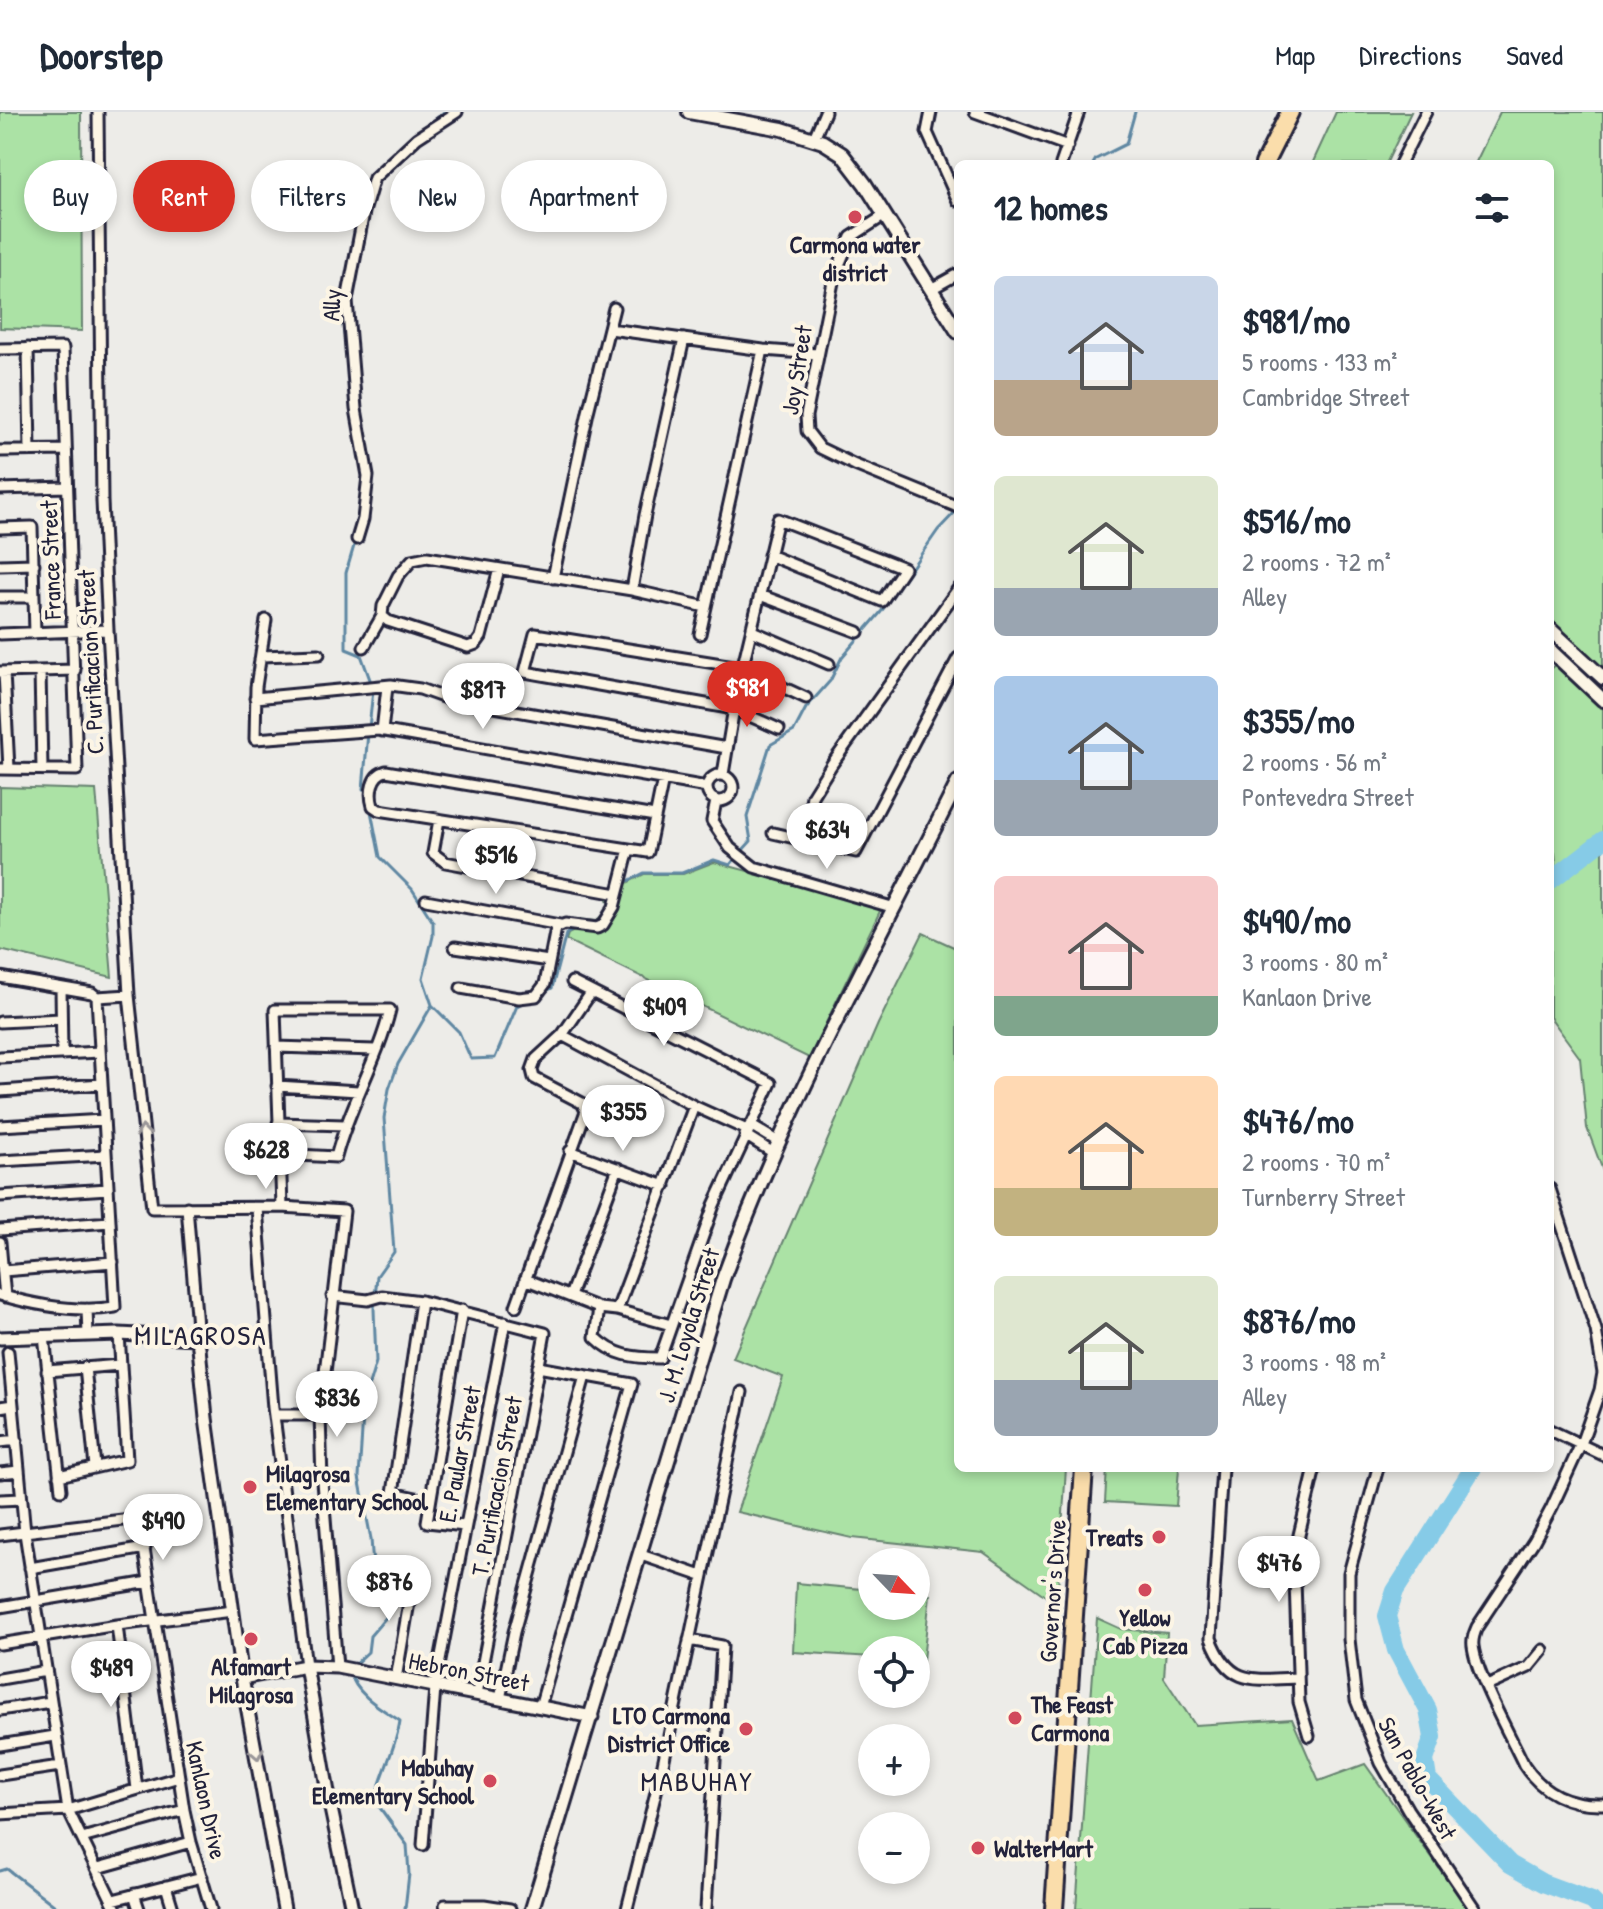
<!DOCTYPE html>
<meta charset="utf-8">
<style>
body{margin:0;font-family:"Patrick Hand",sans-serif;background:#f2f2f3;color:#1f2937;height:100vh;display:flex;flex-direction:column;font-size:30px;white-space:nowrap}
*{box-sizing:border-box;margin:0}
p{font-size:26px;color:#747a83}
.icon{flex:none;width:44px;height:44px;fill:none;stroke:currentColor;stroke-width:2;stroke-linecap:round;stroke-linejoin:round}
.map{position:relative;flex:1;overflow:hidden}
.details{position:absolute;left:954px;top:48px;width:600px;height:1312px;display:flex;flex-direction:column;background:#fff;border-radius:12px;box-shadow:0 4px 12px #0003}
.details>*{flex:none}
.guide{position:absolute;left:24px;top:48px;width:760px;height:72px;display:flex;gap:16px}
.needle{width:52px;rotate:115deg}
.buttons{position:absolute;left:858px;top:1436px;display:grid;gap:16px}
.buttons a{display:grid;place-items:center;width:72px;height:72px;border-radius:50%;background:#fff;box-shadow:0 4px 12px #0003;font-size:40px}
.price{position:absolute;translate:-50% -68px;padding:0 18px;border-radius:28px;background:#fff;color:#222;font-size:26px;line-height:52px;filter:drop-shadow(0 2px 4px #0008)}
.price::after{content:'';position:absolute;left:50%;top:48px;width:24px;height:18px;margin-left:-12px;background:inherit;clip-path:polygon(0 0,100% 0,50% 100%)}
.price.selected{background:#d93025;color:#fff}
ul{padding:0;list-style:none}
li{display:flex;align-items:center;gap:24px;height:200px;padding:0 40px}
li span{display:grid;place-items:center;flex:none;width:224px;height:160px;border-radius:12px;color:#555}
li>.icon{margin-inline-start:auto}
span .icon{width:96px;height:96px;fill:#fffc;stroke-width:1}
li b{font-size:34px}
h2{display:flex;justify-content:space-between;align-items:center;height:96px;padding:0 40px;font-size:34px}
.chip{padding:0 28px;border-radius:36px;background:#fff;box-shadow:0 4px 12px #0003;font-size:28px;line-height:72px}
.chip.selected{background:#d93025;color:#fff}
header{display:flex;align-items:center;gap:48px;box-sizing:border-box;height:112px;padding:0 40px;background:#fff;border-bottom:2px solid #e0e1e3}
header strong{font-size:38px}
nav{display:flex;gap:44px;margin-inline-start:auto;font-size:28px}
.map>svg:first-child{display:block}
</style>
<header>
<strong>Doorstep</strong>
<nav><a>Map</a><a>Directions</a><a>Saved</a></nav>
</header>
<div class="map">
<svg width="1603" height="1797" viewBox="0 0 1603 1797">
<rect width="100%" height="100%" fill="#edece8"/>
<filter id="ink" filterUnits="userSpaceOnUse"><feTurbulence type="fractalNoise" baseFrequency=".0125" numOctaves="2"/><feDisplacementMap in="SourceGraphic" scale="16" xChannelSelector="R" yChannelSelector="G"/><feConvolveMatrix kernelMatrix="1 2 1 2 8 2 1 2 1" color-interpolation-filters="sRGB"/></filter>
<g filter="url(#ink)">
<path fill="#abe2a5" stroke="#668270" stroke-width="2" d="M0,0h81l1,219 -82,-3z
M1336,0h75l-25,52h-74z
M1500,0h103v560l-53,-50v-458h-75z
M1558,550l45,45v464l-16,-43 -7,-70 -30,-41v-136l7,-7 -2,-21 -5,-5v-179z
M0,675l96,3 16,187 -112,-27z
M714,750l168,45 -73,151 -243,-118 2,-6 10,-5 -2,-10 20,2 14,-14 -8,-18 21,-4 21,-11h39z
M923,821l35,16v519h108l-9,136 -74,-52 -131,-14 -115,-26 46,-135 -50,-19 145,-334z
M1107,1356h72l-3,38 -71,-4z
M796,1471l76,7v16h44v-12l14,1 -7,65 -7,-1v-9h-44v7l-79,-5z
M1097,1506l24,11 46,4 -3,45 31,47 97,-6 27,62 46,-17 103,145h-392z"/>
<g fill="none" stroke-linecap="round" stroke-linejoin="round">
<path stroke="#5e87a2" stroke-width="3" d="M429,13l15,-13
M386,49l18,-17
M1093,52l3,-5 30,-15 9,-32
M364,85l3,-17 5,-5
M347,242c-4,-25 -8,-52 0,-76
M362,356l1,16
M356,427l-10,34v76l15,6 11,30
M369,616l4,-38
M368,621l-5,56 6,2
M370,694l10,51 32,32 21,33v14l-10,42 9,27 27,27 12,27 24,-1 22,-52 9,-5
M742,739l9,-10 -4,-24 23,-72 24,-14 12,-23 24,-27 12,-24 39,-45 57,-82 20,-21
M622,772l22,-11h38l32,-13 16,5 4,-5
M543,881l9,-5 14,-54 9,-5
M353,1554l15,-14 2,-16 18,-21v-16l-14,-19 -3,-41 -12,-62 5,-76 12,-39 -2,-53 3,-33 17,-24 -10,-134 5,-29 9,-25 34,-59
M350,1560c6,23 32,37 50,49 -4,27 -19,53 -25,80l32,44 2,29 -4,35
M0,1759l7,-2 52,40"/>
<path stroke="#86cbe7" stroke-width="18" d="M1550,769l53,-41
M1473,1356l-78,123 -8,25 9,34 32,60 5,27 -8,23 3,19 82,85 33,19 49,18 8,8"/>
<g stroke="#22223b" stroke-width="15">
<path id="minor" d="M98,0l4,389 6,129 21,365 23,213 130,-1 62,4 -24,204 2,66 15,186
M931,0l-4,20 31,69
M975,0l93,34
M814,26l11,-26
M1061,52l18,-52
M1400,52l26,-52
M885,103l-34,22 -17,40 -28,139 1,15 13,17 35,17 103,42
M931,177l27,-15
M610,217l153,21 54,4
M28,236l2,103
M0,237l63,-1 14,422 -77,-1
M0,339l66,-1
M0,377l67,-2
M0,416l32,-1 3,106
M357,427l6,-20 5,-43 -12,-67 -9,-109 17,-88 10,-34 43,-40 40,-26
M0,453l34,-1
M553,466l35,-166 26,-104
M632,478l13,-75 39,-176
M760,483l98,37
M0,485h34
M382,504l6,5 80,26 8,-3 5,-7 18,-68
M266,508l-10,67 -1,52 124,-9 328,57
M752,519l77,33
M0,522l108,-4
M700,522l63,-284
M364,535l18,-31 1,-10 15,-30 14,-16 15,-3 205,33 74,17
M261,544l58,-2
M744,549l34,-142 126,49 -22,33 -113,-46
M734,554l-199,-32 -10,38 209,37 45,20
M40,559l2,98
M0,560l75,-2
M4,560l5,97
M750,560l56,26
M255,586l136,-13 29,4 28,10 279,49
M382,619l5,-44
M723,662l16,-96
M707 676a13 13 0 1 1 26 0a13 13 0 1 1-26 0Z
M716,689l-4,20 18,27 24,19 141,41
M655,704l-269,-45c-15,4 -17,22 -13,35l6,4 269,42 15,-73
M439,708l-6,33 12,9 172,32
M773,721l83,19 102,-194
M804,729l8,-45 20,-32 126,-175
M426,788l134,25
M455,835l94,14
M0,865l92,16 5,4 32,-2
M572,870l199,101 -57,122 -54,153c-26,0 -46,-2 -65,-21l4,-29
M61,876l1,65
M461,876l58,10 17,-2 9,-12 11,-56 9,-4 32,4 6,-3 11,-18 15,-58
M0,910l61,-3
M562,923l132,71 53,24
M276,935l99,3
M0,945l100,-5
M277,974l81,5
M0,979l102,-7
M278,1011l66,2
M750,1013l27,16
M0,1014l104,-6
M745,1023l27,17
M570,1039l95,35
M279,1042l57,3c13,-51 42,-97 54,-147h-115l7,197
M0,1049l106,-6
M1550,1077l46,141 7,43 -3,17 -19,54 -29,63 -18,34 -57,86c-3,7 -5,12 -4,19 4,31 37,89 51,119 19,29 45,40 79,39
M0,1084l108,-7
M187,1095l11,131
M257,1096l16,200 33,258
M0,1118l110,-8
M0,1130l5,55
M3,1159l110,-9
M525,1167l74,29 18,2 54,15
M0,1183c35,10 79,18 115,12l-18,-310
M332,1184l36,4 14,-4 39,5 124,32 -68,361
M570,1184l48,-128
M421,1189l-28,192 37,8
M516,1194l70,-195 -4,-8 -48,-25 -2,-8 4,-11 26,-24 29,-42
M87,1197l1,26
M462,1198l-35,212 38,4
M617,1198l77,-204
M44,1224l17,154
M8,1240l17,181 43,277 48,99
M85,1255l10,100
M538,1255l94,17 -92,323
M47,1259l73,-6
M0,1295l13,-2
M274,1303h46
M1550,1318l53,25
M0,1330l17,-2
M1222,1356l-11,170c18,48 42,42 86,40
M1378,1356l-29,105v66l7,61 25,63 27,47 67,99
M0,1361l19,-2
M59,1364l68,-16 -8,-126
M0,1388l22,-1
M138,1397l46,301 7,32 20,67
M0,1423l139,-17
M641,1443l61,21
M30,1456l115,-20
M0,1495l149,-25
M117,1513l20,164
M689,1528l33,6 -16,263
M0,1532l117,-19 116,-14
M0,1567l46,-8
M396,1567l18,-106
M1487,1574l42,-19 14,-17
M500,1587l14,-67 71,-256
M0,1598l50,-8
M1309,1624l-10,-34 -4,-122 4,-45 16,-67
M0,1633l55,-9
M0,1663l60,-9
M0,1702l68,-4 111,-33
M82,1726l102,-28
M423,1733l12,-158 70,-365
M98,1756l93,-26
M166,1774l7,23
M134,1782l5,15
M113,1788l89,-23
M445,1793h39l26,4
M627,1797l36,-145 79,-372"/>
</g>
<g stroke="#22223b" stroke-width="17">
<path id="tertiary" d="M0,1226l119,-4 79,4 8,80 36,260 42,231
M306,1554l24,138 22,105
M242,1566l64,-12 31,1 255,50"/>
</g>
<g stroke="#22223b" stroke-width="18">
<path id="secondary" d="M689,0l93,17 41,13 19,12 23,30 93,148
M1550,517l53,49
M1550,538l53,50
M532,1797l191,-630c62,-172 153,-333 235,-497"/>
</g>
<g stroke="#22223b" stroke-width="22">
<path id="trunk" d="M1264,52l26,-52
M1054,1797l30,-441"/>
</g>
<use href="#minor" stroke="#fcf5e5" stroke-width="9"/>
<use href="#tertiary" stroke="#fcf5e5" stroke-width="11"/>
<use href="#secondary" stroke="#fcf5e5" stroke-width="12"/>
<use href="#trunk" stroke="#faddab" stroke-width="16"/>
</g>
<defs><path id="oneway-chevron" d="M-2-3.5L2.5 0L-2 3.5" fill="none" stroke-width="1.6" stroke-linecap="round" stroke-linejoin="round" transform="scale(2)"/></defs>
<g stroke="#9a9698">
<use href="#oneway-chevron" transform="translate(143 1019) rotate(-96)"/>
<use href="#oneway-chevron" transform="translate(257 1642) rotate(79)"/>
</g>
</g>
<g fill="#d1495b" stroke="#fcf5e5" stroke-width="3">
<circle cx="855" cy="105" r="8"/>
<circle cx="250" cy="1375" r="8"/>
<circle cx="1159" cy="1425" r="8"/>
<circle cx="1145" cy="1478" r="8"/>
<circle cx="251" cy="1527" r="8"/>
<circle cx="1015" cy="1606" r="8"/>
<circle cx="746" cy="1617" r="8"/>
<circle cx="490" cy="1669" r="8"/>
<circle cx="978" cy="1736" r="8"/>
</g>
<g text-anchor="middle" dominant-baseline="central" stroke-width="8" stroke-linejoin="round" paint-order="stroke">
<g font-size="24" font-weight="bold" fill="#22223b" stroke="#fcf5e5">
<text x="855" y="132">Carmona water<tspan x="855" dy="28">district</tspan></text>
<text x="266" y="1361" text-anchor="start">Milagrosa<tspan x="266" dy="28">Elementary School</tspan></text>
<text x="1143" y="1425" text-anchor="end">Treats</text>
<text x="1145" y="1505">Yellow<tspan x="1145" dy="28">Cab Pizza</tspan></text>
<text x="251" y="1554">Alfamart<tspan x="251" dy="28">Milagrosa</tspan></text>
<text x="1031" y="1592" text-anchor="start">The Feast<tspan x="1031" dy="28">Carmona</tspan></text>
<text x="730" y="1603" text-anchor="end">LTO Carmona<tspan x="730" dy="28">District Office</tspan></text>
<text x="474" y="1655" text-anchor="end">Mabuhay<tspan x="474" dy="28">Elementary School</tspan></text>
<text x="994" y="1736" text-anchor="start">WalterMart</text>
</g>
<g font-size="24" fill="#22223b" stroke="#fcf5e5">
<text transform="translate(331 193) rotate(-87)">Ally</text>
<text transform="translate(796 258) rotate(-81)">Joy Street</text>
<text transform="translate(50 448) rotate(-92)">France Street</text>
<text transform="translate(90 550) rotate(-93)">C. Purificacion Street</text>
<text transform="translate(688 1213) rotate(-73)">J. M. Loyola Street</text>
<text transform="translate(459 1342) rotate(-79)">E. Paular Street</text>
<text transform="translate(496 1374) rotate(-79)">T. Purificacion Street</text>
<text transform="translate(1052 1479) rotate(-86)">Governor's Drive</text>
<text transform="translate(469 1559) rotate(11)">Hebron Street</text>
<text transform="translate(1418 1666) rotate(61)">San Pablo-West</text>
<text transform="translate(207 1688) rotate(78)">Kanlaon Drive</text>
</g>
<g font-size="28" letter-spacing="2" fill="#22223b" stroke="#fcf5e5">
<text x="201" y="1223">MILAGROSA</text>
<text x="697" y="1669">MABUHAY</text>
</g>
</g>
</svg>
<div class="buttons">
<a><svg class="needle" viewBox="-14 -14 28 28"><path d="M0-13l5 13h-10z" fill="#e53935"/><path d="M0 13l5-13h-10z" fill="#747a83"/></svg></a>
<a><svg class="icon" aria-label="locate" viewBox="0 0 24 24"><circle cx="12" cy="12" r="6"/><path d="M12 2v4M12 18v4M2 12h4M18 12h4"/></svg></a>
<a>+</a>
<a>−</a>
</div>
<b class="price selected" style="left:747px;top:617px">$981</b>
<b class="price" style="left:483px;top:619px">$817</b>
<b class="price" style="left:827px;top:759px">$634</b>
<b class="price" style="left:496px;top:784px">$516</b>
<b class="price" style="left:664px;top:936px">$409</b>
<b class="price" style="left:623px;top:1041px">$355</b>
<b class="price" style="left:266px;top:1079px">$628</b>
<b class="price" style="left:337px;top:1327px">$836</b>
<b class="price" style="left:163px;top:1450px">$490</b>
<b class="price" style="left:1279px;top:1492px">$476</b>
<b class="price" style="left:389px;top:1511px">$876</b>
<b class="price" style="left:111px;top:1597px">$489</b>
<div class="guide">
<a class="chip">Buy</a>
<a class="chip selected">Rent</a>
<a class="chip">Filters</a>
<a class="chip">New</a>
<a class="chip">Apartment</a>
</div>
<section class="details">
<h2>12 homes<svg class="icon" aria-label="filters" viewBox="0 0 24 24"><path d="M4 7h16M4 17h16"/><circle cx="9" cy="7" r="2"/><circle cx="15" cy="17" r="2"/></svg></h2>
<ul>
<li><span style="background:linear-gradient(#c9d6e8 65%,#b9a48a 0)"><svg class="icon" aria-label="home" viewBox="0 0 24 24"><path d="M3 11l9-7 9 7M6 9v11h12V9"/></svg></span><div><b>$981/mo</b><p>5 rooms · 133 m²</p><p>Cambridge Street</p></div></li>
<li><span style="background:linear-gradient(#dfe7d0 70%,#9aa5b1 0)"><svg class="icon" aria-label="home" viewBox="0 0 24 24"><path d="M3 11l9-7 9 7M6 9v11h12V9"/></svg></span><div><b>$516/mo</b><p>2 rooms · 72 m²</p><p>Alley</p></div></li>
<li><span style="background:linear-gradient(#a9c7e8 65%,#9aa5b1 0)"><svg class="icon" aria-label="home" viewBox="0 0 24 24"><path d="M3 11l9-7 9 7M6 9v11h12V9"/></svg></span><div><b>$355/mo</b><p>2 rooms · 56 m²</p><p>Pontevedra Street</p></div></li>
<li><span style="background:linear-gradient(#f6c9c9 75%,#7fa58c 0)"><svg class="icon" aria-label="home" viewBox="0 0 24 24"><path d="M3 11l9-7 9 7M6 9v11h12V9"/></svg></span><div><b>$490/mo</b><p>3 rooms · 80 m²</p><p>Kanlaon Drive</p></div></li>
<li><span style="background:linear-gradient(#ffd9b3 70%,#c2b280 0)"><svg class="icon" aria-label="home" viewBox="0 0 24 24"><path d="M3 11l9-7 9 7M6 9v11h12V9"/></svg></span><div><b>$476/mo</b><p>2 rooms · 70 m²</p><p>Turnberry Street</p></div></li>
<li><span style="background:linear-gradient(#dfe7d0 65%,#9aa5b1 0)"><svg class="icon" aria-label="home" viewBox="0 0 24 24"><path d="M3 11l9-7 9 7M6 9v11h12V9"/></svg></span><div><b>$876/mo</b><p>3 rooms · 98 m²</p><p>Alley</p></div></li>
</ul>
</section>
</div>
